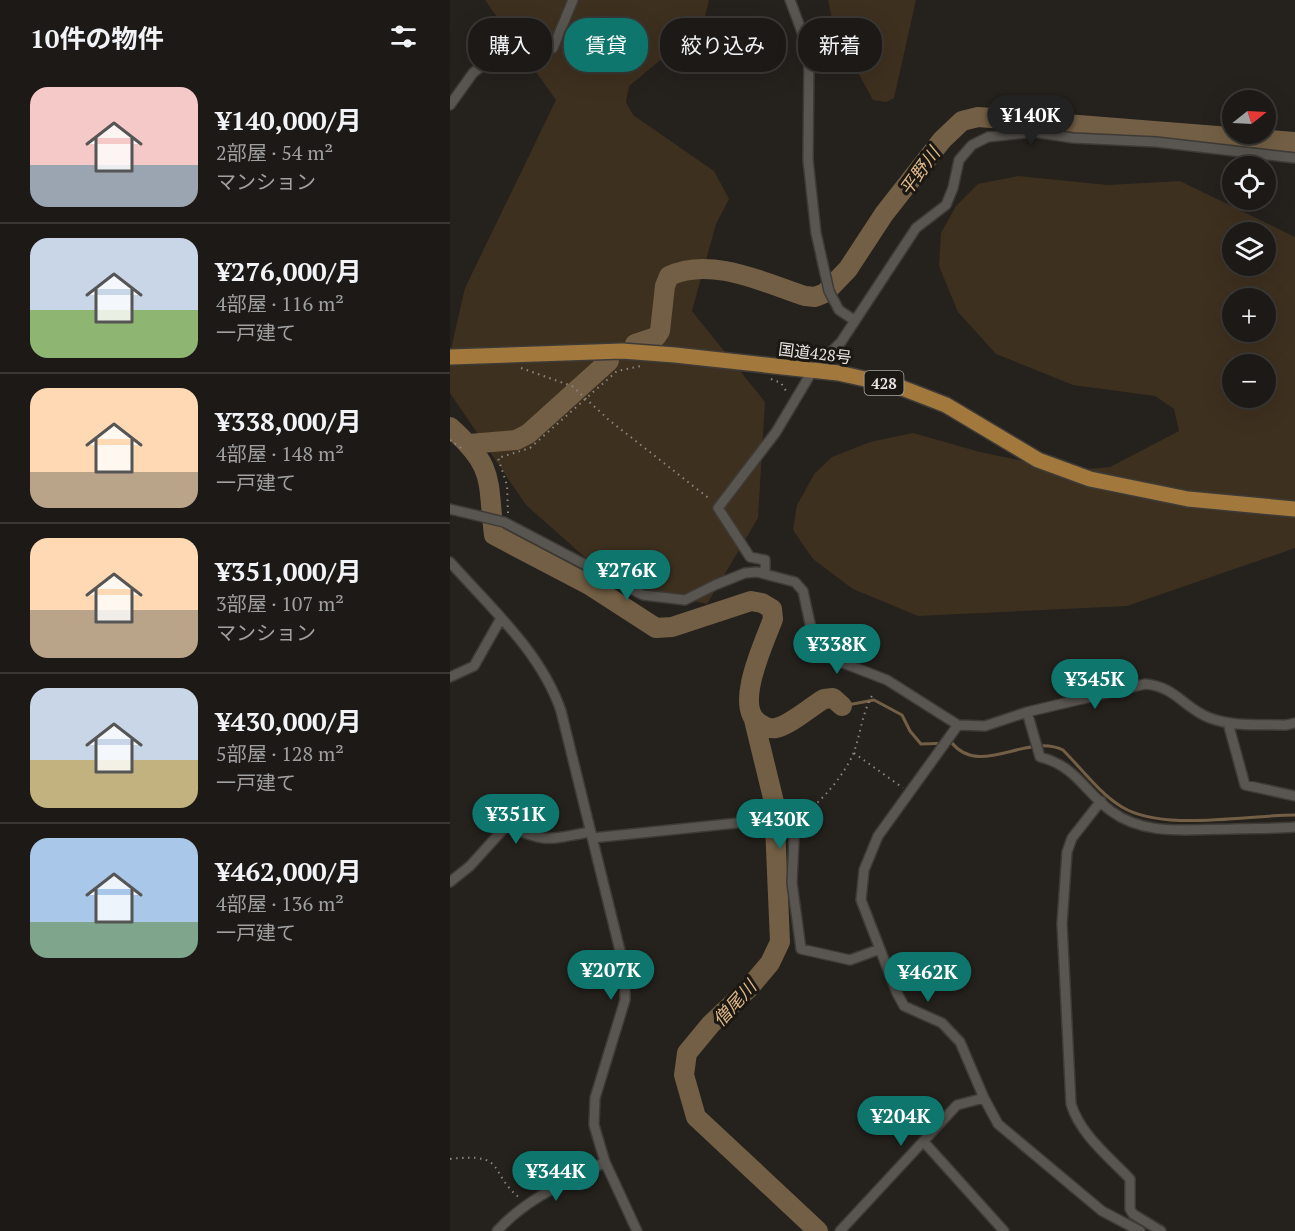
<!DOCTYPE html>
<html lang="ja">
<meta charset="utf-8">
<style>
body{margin:0;font-family:"PT Serif","Noto Sans JP",serif;background:#25221f;color:#f1f3f6;height:100vh;display:flex;flex-direction:column;font-size:22px;white-space:nowrap}
*{box-sizing:border-box;margin:0}
p{font-size:20px;color:#a0a0a1}
.icon{flex:none;width:33px;height:33px;fill:none;stroke:currentColor;stroke-width:2;stroke-linecap:round;stroke-linejoin:round}
.map{position:relative;flex:1;overflow:hidden}
.side{display:flex;flex-direction:column;background:#1c1916;width:450px}
.side>*{flex:none}
.hud{position:absolute;left:18px;top:18px;width:570px;height:54px;display:flex;gap:12px}
.needle{width:39px;rotate:72deg}
.controls{position:absolute;left:772px;top:90px;display:grid;gap:12px}
.controls a{display:grid;place-items:center;width:54px;height:54px;border-radius:50%;background:#1c1916;box-shadow:0 6px 24px #0002,0 0 0 2px #3a3835;font-size:30px}
.price{position:absolute;translate:-50% -51px;padding:0 14px;border-radius:21px;background:#0f766e;color:#fff;font-size:20px;line-height:39px;filter:drop-shadow(0 2px 3px #0008)}
.price::after{content:'';position:absolute;left:50%;top:36px;width:18px;height:14px;margin-left:-9px;background:inherit;clip-path:polygon(0 0,100% 0,50% 100%)}
.price.selected{background:#222;color:#fff}
ul{padding:0;list-style:none}
li{display:flex;align-items:center;gap:18px;height:150px;padding:0 30px}
li+li{border-top:2px solid #3a3835}
li span{display:grid;place-items:center;flex:none;width:168px;height:120px;border-radius:18px;color:#555}
li>.icon{margin-inline-start:auto}
span .icon{width:72px;height:72px;fill:#fffc;stroke-width:1}
li b{font-size:26px}
h2{display:flex;justify-content:space-between;align-items:center;height:72px;padding:0 30px;font-size:26px}
.chip{padding:0 21px;border-radius:24px;background:#1c1916;box-shadow:0 6px 24px #0002,0 0 0 2px #3a3835;font-size:21px;line-height:54px}
.chip.selected{background:#0f766e;color:#fff}
main{display:flex;flex:1;min-height:0}
.map>svg:first-child{display:block}
</style>
<main>
<section class="side">
<h2>10件の物件<svg class="icon" aria-label="filters" viewBox="0 0 24 24"><path d="M4 7h16M4 17h16"/><circle cx="9" cy="7" r="2"/><circle cx="15" cy="17" r="2"/></svg></h2>
<ul>
<li><span style="background:linear-gradient(#f6c9c9 65%,#9aa5b1 0)"><svg class="icon" aria-label="home" viewBox="0 0 24 24"><path d="M3 11l9-7 9 7M6 9v11h12V9"/></svg></span><div><b>¥140,000/月</b><p>2部屋 · 54 m²</p><p>マンション</p></div></li>
<li><span style="background:linear-gradient(#c9d6e8 60%,#8fb573 0)"><svg class="icon" aria-label="home" viewBox="0 0 24 24"><path d="M3 11l9-7 9 7M6 9v11h12V9"/></svg></span><div><b>¥276,000/月</b><p>4部屋 · 116 m²</p><p>一戸建て</p></div></li>
<li><span style="background:linear-gradient(#ffd9b3 70%,#b9a48a 0)"><svg class="icon" aria-label="home" viewBox="0 0 24 24"><path d="M3 11l9-7 9 7M6 9v11h12V9"/></svg></span><div><b>¥338,000/月</b><p>4部屋 · 148 m²</p><p>一戸建て</p></div></li>
<li><span style="background:linear-gradient(#ffd9b3 60%,#b9a48a 0)"><svg class="icon" aria-label="home" viewBox="0 0 24 24"><path d="M3 11l9-7 9 7M6 9v11h12V9"/></svg></span><div><b>¥351,000/月</b><p>3部屋 · 107 m²</p><p>マンション</p></div></li>
<li><span style="background:linear-gradient(#c9d6e8 60%,#c2b280 0)"><svg class="icon" aria-label="home" viewBox="0 0 24 24"><path d="M3 11l9-7 9 7M6 9v11h12V9"/></svg></span><div><b>¥430,000/月</b><p>5部屋 · 128 m²</p><p>一戸建て</p></div></li>
<li><span style="background:linear-gradient(#a9c7e8 70%,#7fa58c 0)"><svg class="icon" aria-label="home" viewBox="0 0 24 24"><path d="M3 11l9-7 9 7M6 9v11h12V9"/></svg></span><div><b>¥462,000/月</b><p>4部屋 · 136 m²</p><p>一戸建て</p></div></li>
</ul>
</section>
<div class="map">
<svg width="845" height="1231" viewBox="0 0 845 1231">
<rect width="100%" height="100%" fill="#25211d"/>
<path fill="#3e301f" fill-rule="evenodd" d="M35,0h224l-6,25 -74,61 -3,16 7,13 81,56 15,28 -13,25 -24,87 73,91 -7,116 -51,86 -94,-22 -87,-77 -76,-112v-40l15,-65 91,-188z
M378,0h88l-22,98 -8,4 -13,-2 -16,-29 -19,-25z
M568,176l90,9 72,-4 115,56v311l-168,58 -209,10 -65,-27 -40,-30 -20,-29 4,-25 18,-32 17,-16 38,-15 43,-9 67,19 90,19 40,-4 69,-36 -5,-22 -19,-13 -82,-11 -77,-31 -38,-42 -19,-46 2,-33 15,-27 22,-22zM783,232h33v34h-33zM783,298h33v34h-33zM783,364h33v34h-33z"/>
<g fill="none" stroke-linecap="round" stroke-linejoin="round">
<path stroke="#735f45" stroke-width="3" d="M392,706l32,-6 28,15 8,16 11,13 31,-1c28,35 76,-11 111,7 18,18 37,44 59,57 41,25 125,8 173,8"/>
<path stroke="#735f45" stroke-width="20" d="M185,344l21,-7 4,-6 5,-45 4,-10c42,-20 96,7 136,20l10,1 10,-4 23,-24 36,-55 58,-74 20,-19 16,-4 317,25
M0,427c46,41 37,52 44,108l97,51 65,42 16,-1 79,-26 11,2 10,6 1,10c-8,22 -40,88 -14,104 6,4 10,6 17,5 16,-4 34,-21 48,-29l9,-1 9,8
M19,444l47,-4 12,-6 81,-73
M304,720l20,82 6,140 -10,21 -21,25 -38,36 -24,29 -3,22 12,42 122,114"/>
<g stroke="#3e3b37" stroke-width="12">
<path id="minor" d="M340,0l16,43 3,17 -1,100 8,73 13,58 10,19 15,10
M0,105l23,-32 11,-9 57,-9 12,-7 20,-48
M0,509l54,13 139,73 42,5 30,-15 30,-12 12,-1 38,10 8,9 11,51 11,14 62,24 71,45 27,1 42,-14 118,-28c30,2 40,25 65,34 24,9 51,6 76,7l9,-2
M0,562c40,45 91,90 111,149l64,260v29l-30,98 -1,27 11,37 32,69
M315,572v-12l-15,-3 -32,-49 58,-76 37,-62 28,-28 75,-114 30,-23 7,-17 6,-28 13,-15 16,-8 46,-5 39,6 83,4 139,16
M0,677l24,-11 26,-46
M577,712l13,45c36,9 44,34 71,54 35,26 79,18 120,18 21,-1 42,0 64,-2
M778,723l17,62 50,11
M508,725l-80,111 -14,34 -3,30 36,93 7,13 38,17 18,19 24,56 14,26 104,87 38,20
M651,801l-29,37 -5,14 -5,72 9,180c9,30 38,53 59,75v30l3,5 28,17
M142,838l203,-21 -3,66 9,66 49,11 30,-11
M0,882l20,-16 37,-41c39,19 42,14 83,7
M474,1142l80,89
M47,1231c30,-33 69,-49 108,-69
M390,1231l117,-126 27,-7"/>
</g>
<g stroke="#3e3b37" stroke-width="18">
<path id="trunk" d="M0,357l172,-6 53,4 163,18 59,13 49,19 92,55 52,19 98,20 107,10"/>
</g>
<path stroke="#8b8784" stroke-width="2" stroke-dasharray="1.5 4.5" stroke-linecap="butt" d="M71,368l51,18 37,34 102,80
M321,379l10,4 7,11
M0,440l11,8
M58,513l-1,-28 -9,-27 32,-10 87,-77 24,-5
M404,753l49,35
M353,813c19,-10 43,-41 51,-61 7,-20 8,-39 19,-58
M0,1159c59,-7 37,14 71,40"/>
<use href="#minor" stroke="#595551" stroke-width="9"/>
<use href="#trunk" stroke="#a2783d" stroke-width="15"/>
</g>
<g text-anchor="middle" dominant-baseline="central" stroke-width="6" stroke-linejoin="round" paint-order="stroke">
<rect fill="#1b1814" stroke="#a9a6a4" stroke-width="1.5" x="414.5" y="371" width="39" height="24" rx="4.5"/>
<g font-size="15" font-weight="bold" fill="#e6e3e1">
<text x="434" y="383">428</text>
</g>
<g font-size="16" fill="#e6e3e1" stroke="#1b1814">
<text transform="translate(365 353) rotate(7)">国道428号</text>
</g>
<g font-size="18" font-style="italic" fill="#deb888" stroke="#1b1814">
<text transform="translate(469 171) rotate(-54)">平野川</text>
<text transform="translate(284 1003) rotate(-48)">僧尾川</text>
</g>
</g>
</svg>
<div class="controls">
<a><svg class="needle" viewBox="-14 -14 28 28"><path d="M0-13l5 13h-10z" fill="#e53935"/><path d="M0 13l5-13h-10z" fill="#a0a0a1"/></svg></a>
<a><svg class="icon" aria-label="locate" viewBox="0 0 24 24"><circle cx="12" cy="12" r="6"/><path d="M12 2v4M12 18v4M2 12h4M18 12h4"/></svg></a>
<a><svg class="icon" aria-label="layers" viewBox="0 0 24 24"><path d="M12 4l9 5-9 5-9-5zM3 14l9 5 9-5"/></svg></a>
<a>+</a>
<a>−</a>
</div>
<b class="price selected" style="left:581px;top:146px">¥140K</b>
<b class="price" style="left:177px;top:601px">¥276K</b>
<b class="price" style="left:387px;top:675px">¥338K</b>
<b class="price" style="left:645px;top:710px">¥345K</b>
<b class="price" style="left:66px;top:845px">¥351K</b>
<b class="price" style="left:330px;top:850px">¥430K</b>
<b class="price" style="left:161px;top:1001px">¥207K</b>
<b class="price" style="left:478px;top:1003px">¥462K</b>
<b class="price" style="left:451px;top:1147px">¥204K</b>
<b class="price" style="left:106px;top:1202px">¥344K</b>
<div class="hud">
<a class="chip">購入</a>
<a class="chip selected">賃貸</a>
<a class="chip">絞り込み</a>
<a class="chip">新着</a>
</div>
</div>
</main>
